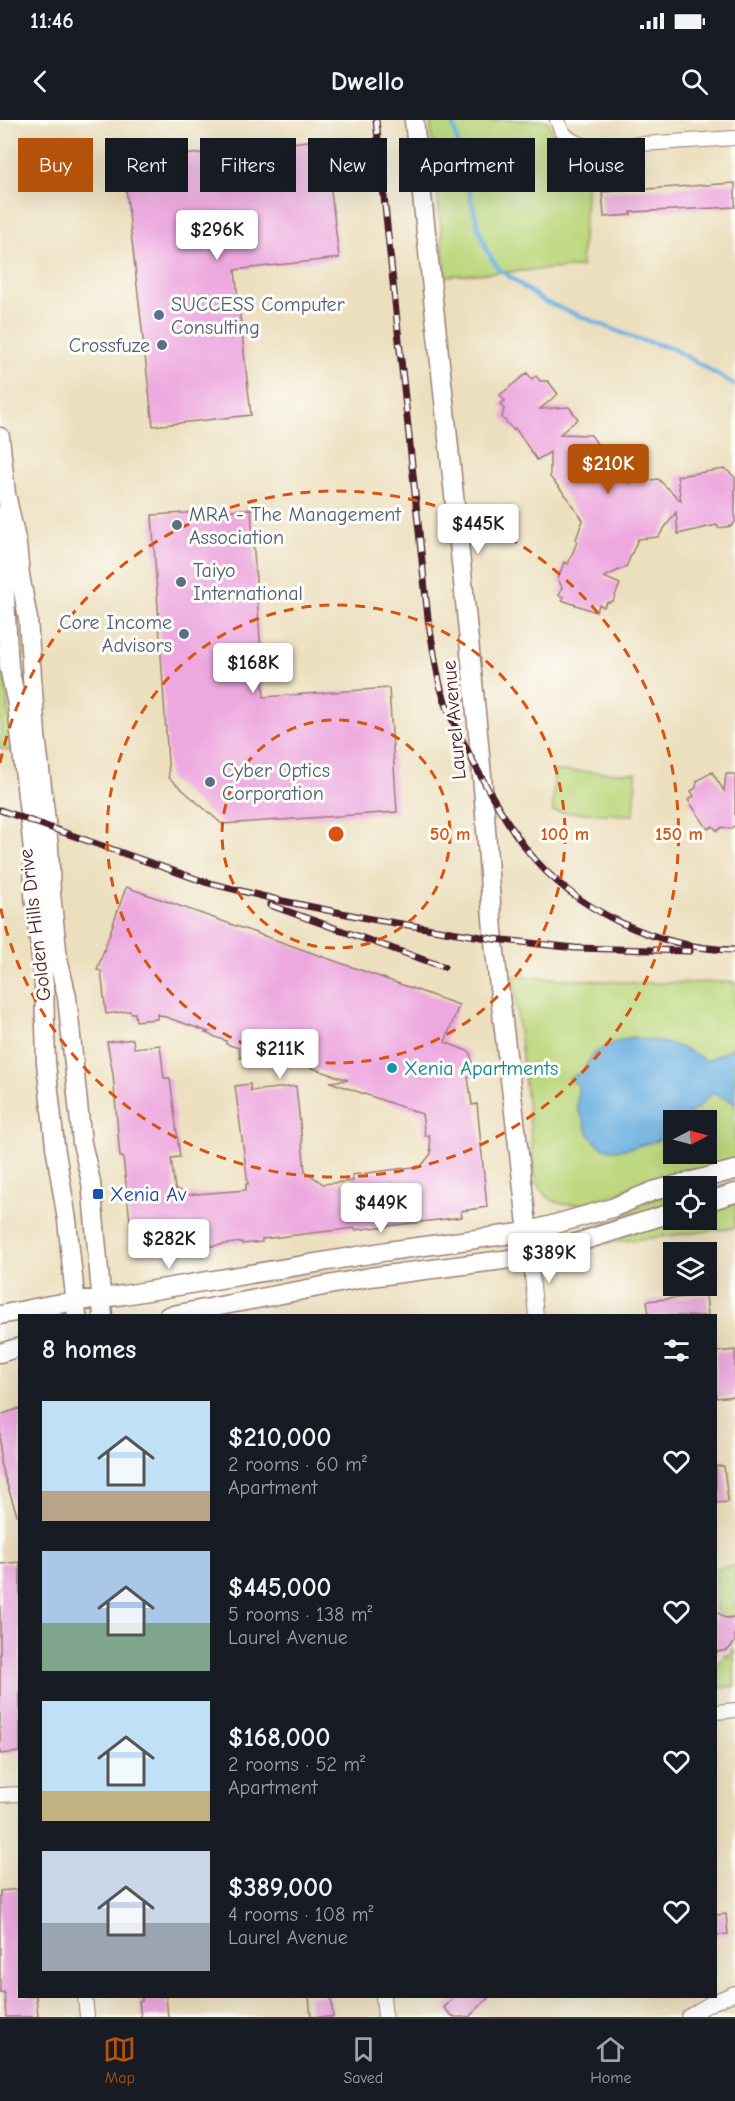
<!DOCTYPE html>
<meta charset="utf-8">
<style>
body{margin:0;font-family:"Comic Neue",sans-serif;background:#242831;color:#f1f3f6;height:100vh;display:flex;flex-direction:column;font-size:22px;white-space:nowrap}
*{box-sizing:border-box;margin:0}
p{font-size:20px;color:#9ea1a6}
.icon{flex:none;width:33px;height:33px;fill:none;stroke:currentColor;stroke-width:2;stroke-linecap:round;stroke-linejoin:round}
.map{position:relative;flex:1;overflow:hidden}
.details{position:absolute;left:18px;top:1194px;width:699px;height:684px;display:flex;flex-direction:column;background:#171b24;border-radius:0px;box-shadow:0 6px 24px #0002}
.details>*{flex:none}
.guide{position:absolute;left:18px;top:18px;width:699px;height:54px;display:flex;gap:12px}
.needle{width:39px;rotate:84deg}
.tools{position:absolute;left:663px;top:990px;display:grid;gap:12px}
.tools a{display:grid;place-items:center;width:54px;height:54px;border-radius:0px;background:#171b24;box-shadow:0 6px 24px #0002;font-size:30px}
.price{position:absolute;translate:-50% -51px;padding:0 14px;border-radius:6px;background:#fff;color:#222;font-size:20px;line-height:39px;filter:drop-shadow(0 2px 3px #0008)}
.price::after{content:'';position:absolute;left:50%;top:36px;width:18px;height:14px;margin-left:-9px;background:inherit;clip-path:polygon(0 0,100% 0,50% 100%)}
.price.selected{background:#b45309;color:#fff}
ul{padding:0;list-style:none}
li{display:flex;align-items:center;gap:18px;height:150px;padding:0 24px}
li span{display:grid;place-items:center;flex:none;width:168px;height:120px;border-radius:0px;color:#555}
li>.icon{margin-inline-start:auto}
span .icon{width:72px;height:72px;fill:#fffc;stroke-width:1}
li b{font-size:26px}
h2{display:flex;justify-content:space-between;align-items:center;height:72px;padding:0 24px;font-size:26px}
.chip{padding:0 21px;border-radius:0px;background:#171b24;box-shadow:0 6px 24px #0002;font-size:21px;line-height:54px}
.chip.selected{background:#b45309;color:#fff}
.status{display:flex;justify-content:space-between;align-items:center;height:42px;padding:0 30px;background:#171b24;direction:ltr}
.status svg{height:16px;fill:currentColor}
header{display:flex;justify-content:space-between;align-items:center;height:78px;padding:0 24px;background:#171b24;font-size:27px;font-weight:600}
.tab-bar{display:flex;justify-content:space-around;align-items:center;height:84px;border-top:2px solid #363941;background:#171b24;font-size:16px;color:#9ea1a6}
.tab-bar a{display:grid;justify-items:center;gap:3px}
.tab-bar .selected{color:#b45309}
.map>svg:first-child{display:block}
</style>
<div class="status"><b>11:46</b><svg viewBox="0 0 49 12"><path d="M0 12V9h3v3zM5 12V6h3v6zM10 12V3h3v9zM15 12V0h3v12zM26 1h20v11H26zM47 4h2v5h-2z"/></svg></div>
<header><svg class="icon" aria-label="back" viewBox="0 0 24 24"><path d="M15 5l-7 7 7 7"/></svg>Dwello<svg class="icon" aria-label="search" viewBox="0 0 24 24"><circle cx="10" cy="10" r="6"/><path d="M15 15l6 6"/></svg></header>
<div class="map">
<svg width="735" height="1897" viewBox="0 0 735 1897">
<rect width="100%" height="100%" fill="#fdfcf7"/>
<filter id="ink" filterUnits="userSpaceOnUse"><feTurbulence type="fractalNoise" baseFrequency=".0167" numOctaves="2"/><feDisplacementMap in="SourceGraphic" scale="12" xChannelSelector="R" yChannelSelector="G"/><feConvolveMatrix kernelMatrix="1 2 1 2 8 2 1 2 1" color-interpolation-filters="sRGB"/></filter>
<filter id="wash" filterUnits="userSpaceOnUse"><feTurbulence type="fractalNoise" baseFrequency=".008" numOctaves="4" result="noise"/><feDisplacementMap in="SourceGraphic" scale="24" xChannelSelector="R" yChannelSelector="G"/><feGaussianBlur stdDeviation="1.35" result="paint"/><feColorMatrix in="noise" values="0 0 0 0 0 0 0 0 0 0 0 0 0 0 0 0 0 1.4 0 .05"/><feComposite in="paint" operator="in"/></filter>
<g filter="url(#wash)">
<rect width="100%" height="100%" fill="#ecdfbe"/>
<path fill="#bcd77d" stroke="#837b54" stroke-width="1.5" fill-rule="evenodd" d="M430,0h117c7,18 17,33 38,36l3,8 -7,103 -135,9z
M0,469l3,73 10,90 -13,-4z
M554,651l82,2 -2,42 -81,-3z
M513,856l127,7 95,-1v183c-33,9 -66,14 -100,22 -22,5 -48,21 -72,17 -16,-3 -26,-16 -28,-32zM674,1000h32v34h-32z
M673,1073v13l-112,33 -1,-2 57,-17 32,-19z
M735,1078v30l-146,17 85,-25h32l1,-13z
M735,1446v51l-10,1 -9,-7v-43z
M734,1529l1,37 -15,2 -4,-2v-17l9,-15 3,3z"/>
<path fill="#6ab0e1" stroke="#5a6886" stroke-width="1.5" d="M633,917c6,3 12,2 19,3 22,5 36,8 54,21l29,-14v56l-19,-9 -6,1 -14,15 -8,4 -1,6h-13l-1,15c-13,6 -22,7 -35,11 -22,5 -34,9 -49,-12 -6,-8 -3,-14 -12,-25l1,-24 -9,-7c15,-5 15,-11 24,-23 4,-6 31,-17 40,-18z"/>
<g fill="none" stroke-linecap="round" stroke-linejoin="round">
<path stroke="#6ab0e1" stroke-width="4.5" d="M452,0l26,107 9,24 11,17 45,33 94,38 35,9 63,37"/>
</g>
<g id="blocks">
<path fill="#eda8df" d="M325,19l14,119 -104,12 16,145 -98,11 -30,-264z
M735,63v24l-104,5v3l-27,2 -2,-25z
M527,253l5,6 4,-3 4,5h8l10,13 -18,15 29,-2 9,12 -18,15 31,1 17,25h3l18,23 29,-4 23,22 -4,-25 48,-7 10,8v45l-3,4 -14,2 -1,-3 -39,9 -2,-22 -18,25 -20,2 -12,28 -22,10 16,7 -7,17 -7,2 -2,4 -5,-2 -3,7 -34,-12 2,-3 -5,-2 3,-8 -4,-8 6,-17 4,2 9,-22 -1,-3 7,-19 -14,-19v-2l-19,-22v-25l-13,8 -22,-32 -2,2 -11,-13 2,-8 -4,-5 5,-3 -5,-6z
M251,389l13,188 125,-9 8,124 -175,12 -53,-46 -17,-263z
M712,652l12,19 2,-17h9v51l-5,4 -8,-2 -5,4 -4,-5 -5,3 -20,-29 6,-4 -3,-5 5,-3 1,-7z
M126,767l333,118 -14,37 25,10 4,24 -6,1 4,28 5,-1 10,103 -26,4 1,6 -107,13v-2l-93,11v3l-20,2v-2l-92,12 -13,-5 -5,-9 -9,-83h-3l-7,-83 -6,-32 26,-3 1,9 26,-3 4,33h6l10,79 -9,1 4,31 8,3 2,3 61,-5v-6h2l-13,-98 15,-2 1,7 45,-5 9,85 18,13 30,-3 -1,-6 8,-1 61,-8 10,-12 -2,-19 -4,1 -3,-22 -92,-32 18,-2 -57,-19 -24,3 -1,-9 -26,3 -1,-10 -13,-4v-3l-21,-8 4,-1 -52,-18v5l-21,2 -1,-8h-4l-1,-2 -24,3 -5,-43 -4,-1z
M706,1175l2,21h-59l-2,-15z
M735,1230v46l-19,2v-46z
M20,1288v107h-3l-17,-52v-48z
M716,1346h8l4,36 -12,1z
M20,1442v190l-20,2v-190z
M716,1491l9,7 10,-1v25l-7,8 -12,2z
M20,1769v107h16l2,21h-32l-2,-25 -4,1v-102z
M726,1794l2,20 -12,1v-20z
M142,1876h24l2,21h-27l-2,-16h3z
M309,1876h22l2,21h-22z
M455,1876h35l-21,21h-16l-9,-9z"/>
</g>
</g>
<g filter="url(#ink)">
<use href="#blocks" fill-opacity="0" stroke="#9b7f74" stroke-width="1.5"/>
<g fill="none" stroke-linecap="round" stroke-linejoin="round">
<g stroke="#9b7f74" stroke-width="16">
<path id="minor" d="M557,0c6,19 20,25 38,27l140,-9
M530,1135l6,61
M716,1592l19,-2
M0,1675l20,-1
M85,1876l2,21
M383,1876l2,21
M688,1897l23,-14 24,-10"/>
</g>
<g stroke="#9b7f74" stroke-width="21">
<path id="tertiary" d="M414,0c23,219 48,437 68,656 5,55 7,111 12,166 11,105 26,208 36,313
M0,317l6,57 11,50 3,31 8,44 8,116 13,112 2,46 7,66 9,38 15,146 9,39 12,134
M4,394l-2,32 7,121 8,38 16,145 1,45 10,90 2,78 9,83 12,74 10,96
M706,1082l29,-9
M0,1195l50,-10 74,-10 264,-44 139,-19 85,-24 41,-17 82,-21
M168,1196l202,-39 133,-17 51,-10 120,-38
M0,1233l20,-6"/>
</g>
<use href="#minor" stroke="#fff" stroke-width="14"/>
<use href="#tertiary" stroke="#fff" stroke-width="18"/>
<g stroke="#4a1f2b" stroke-width="7">
<path id="rail" d="M376,0l52,498c4,22 7,45 12,67 8,30 23,57 37,84 15,28 31,56 50,81 48,61 132,99 208,100
M0,690l205,72 73,18 93,19 123,20 81,9 115,3
M270,785l174,62"/>
</g>
<use href="#rail" stroke="#fdfcf7" stroke-width="4.5" stroke-dasharray="14" stroke-linecap="butt"/>
</g>
</g>
<g fill="none" stroke="#d8530f" stroke-width="3" stroke-dasharray="10 8">
<circle cx="336" cy="714" r="114"/>
<circle cx="336" cy="714" r="229"/>
<path d="M0 643A343 343 0 1 1 0 785"/>
</g>
<g fill="#5c6f8a" stroke="#fdfcf7" stroke-width="2">
<circle cx="159" cy="195" r="6"/>
<circle cx="162" cy="225" r="6"/>
<circle cx="177" cy="405" r="6"/>
<circle cx="181" cy="462" r="6"/>
<circle cx="184" cy="514" r="6"/>
<circle cx="210" cy="662" r="6"/>
</g>
<circle fill="#0f9aa8" stroke="#fdfcf7" stroke-width="2" cx="392" cy="948" r="6"/>
<rect fill="#1a4fb4" stroke="#fdfcf7" stroke-width="2" x="92" y="1068" width="12" height="12" rx="3"/>
<g text-anchor="middle" dominant-baseline="central" stroke-width="6" stroke-linejoin="round" paint-order="stroke">
<g font-size="20" fill="#4e5e75" stroke="#fdfcf7" text-anchor="start">
<text x="171" y="184">SUCCESS Computer<tspan x="171" dy="23">Consulting</tspan></text>
<text x="150" y="225" text-anchor="end">Crossfuze</text>
<text x="189" y="394">MRA - The Management<tspan x="189" dy="23">Association</tspan></text>
<text x="193" y="450">Taiyo<tspan x="193" dy="23">International</tspan></text>
<text x="172" y="502" text-anchor="end">Core Income<tspan x="172" dy="23">Advisors</tspan></text>
<text x="222" y="650">Cyber Optics<tspan x="222" dy="23">Corporation</tspan></text>
</g>
<g font-size="20" fill="#4a1f2b" stroke="#fdfcf7">
<text transform="translate(454 600) rotate(-95)">Laurel Avenue</text>
<text transform="translate(35 805) rotate(-97)">Golden Hills Drive</text>
</g>
<g font-size="20" fill="#0d838f" stroke="#fdfcf7" text-anchor="start">
<text x="404" y="948">Xenia Apartments</text>
</g>
<g font-size="20" fill="#164399" stroke="#fdfcf7" text-anchor="start">
<text x="110" y="1074">Xenia Av</text>
</g>
</g>
<circle cx="336" cy="714" r="9" fill="#d8530f" stroke="#fdfcf7" stroke-width="3"/>
<g font-size="18" text-anchor="middle" font-weight="bold" fill="#d8530f" stroke="#fdfcf7" stroke-width="6" stroke-linejoin="round" paint-order="stroke">
<text x="450" y="720">50 m</text>
<text x="565" y="720">100 m</text>
<text x="679" y="720">150 m</text>
</g>
</svg>
<div class="tools">
<a><svg class="needle" viewBox="-14 -14 28 28"><path d="M0-13l5 13h-10z" fill="#e53935"/><path d="M0 13l5-13h-10z" fill="#9ea1a6"/></svg></a>
<a><svg class="icon" aria-label="locate" viewBox="0 0 24 24"><circle cx="12" cy="12" r="6"/><path d="M12 2v4M12 18v4M2 12h4M18 12h4"/></svg></a>
<a><svg class="icon" aria-label="layers" viewBox="0 0 24 24"><path d="M12 4l9 5-9 5-9-5zM3 14l9 5 9-5"/></svg></a>
</div>
<b class="price" style="left:217px;top:141px">$296K</b>
<b class="price selected" style="left:608px;top:375px">$210K</b>
<b class="price" style="left:478px;top:435px">$445K</b>
<b class="price" style="left:253px;top:574px">$168K</b>
<b class="price" style="left:280px;top:960px">$211K</b>
<b class="price" style="left:381px;top:1114px">$449K</b>
<b class="price" style="left:169px;top:1150px">$282K</b>
<b class="price" style="left:549px;top:1164px">$389K</b>
<div class="guide">
<a class="chip selected">Buy</a>
<a class="chip">Rent</a>
<a class="chip">Filters</a>
<a class="chip">New</a>
<a class="chip">Apartment</a>
<a class="chip">House</a>
</div>
<section class="details">
<h2>8 homes<svg class="icon" aria-label="filters" viewBox="0 0 24 24"><path d="M4 7h16M4 17h16"/><circle cx="9" cy="7" r="2"/><circle cx="15" cy="17" r="2"/></svg></h2>
<ul>
<li><span style="background:linear-gradient(#bfe0f5 75%,#b9a48a 0)"><svg class="icon" aria-label="home" viewBox="0 0 24 24"><path d="M3 11l9-7 9 7M6 9v11h12V9"/></svg></span><div><b>$210,000</b><p>2 rooms · 60 m²</p><p>Apartment</p></div><svg class="icon" aria-label="heart" viewBox="0 0 24 24"><path d="M12 20l-8-8c-3-5 5-10 8-4 3-6 11-1 8 4z"/></svg></li>
<li><span style="background:linear-gradient(#a9c7e8 60%,#7fa58c 0)"><svg class="icon" aria-label="home" viewBox="0 0 24 24"><path d="M3 11l9-7 9 7M6 9v11h12V9"/></svg></span><div><b>$445,000</b><p>5 rooms · 138 m²</p><p>Laurel Avenue</p></div><svg class="icon" aria-label="heart" viewBox="0 0 24 24"><path d="M12 20l-8-8c-3-5 5-10 8-4 3-6 11-1 8 4z"/></svg></li>
<li><span style="background:linear-gradient(#bfe0f5 75%,#c2b280 0)"><svg class="icon" aria-label="home" viewBox="0 0 24 24"><path d="M3 11l9-7 9 7M6 9v11h12V9"/></svg></span><div><b>$168,000</b><p>2 rooms · 52 m²</p><p>Apartment</p></div><svg class="icon" aria-label="heart" viewBox="0 0 24 24"><path d="M12 20l-8-8c-3-5 5-10 8-4 3-6 11-1 8 4z"/></svg></li>
<li><span style="background:linear-gradient(#c9d6e8 60%,#9aa5b1 0)"><svg class="icon" aria-label="home" viewBox="0 0 24 24"><path d="M3 11l9-7 9 7M6 9v11h12V9"/></svg></span><div><b>$389,000</b><p>4 rooms · 108 m²</p><p>Laurel Avenue</p></div><svg class="icon" aria-label="heart" viewBox="0 0 24 24"><path d="M12 20l-8-8c-3-5 5-10 8-4 3-6 11-1 8 4z"/></svg></li>
</ul>
</section>
</div>
<nav class="tab-bar">
<a class="selected"><svg class="icon" aria-label="map" viewBox="0 0 24 24"><path d="M3 6l6-2 6 2 6-2v14l-6 2-6-2-6 2zM9 4v14M15 6v14"/></svg>Map</a>
<a><svg class="icon" aria-label="saved" viewBox="0 0 24 24"><path d="M7 4h10v16l-5-4-5 4z"/></svg>Saved</a>
<a><svg class="icon" aria-label="home" viewBox="0 0 24 24"><path d="M3 11l9-7 9 7M6 9v11h12V9"/></svg>Home</a>
</nav>
